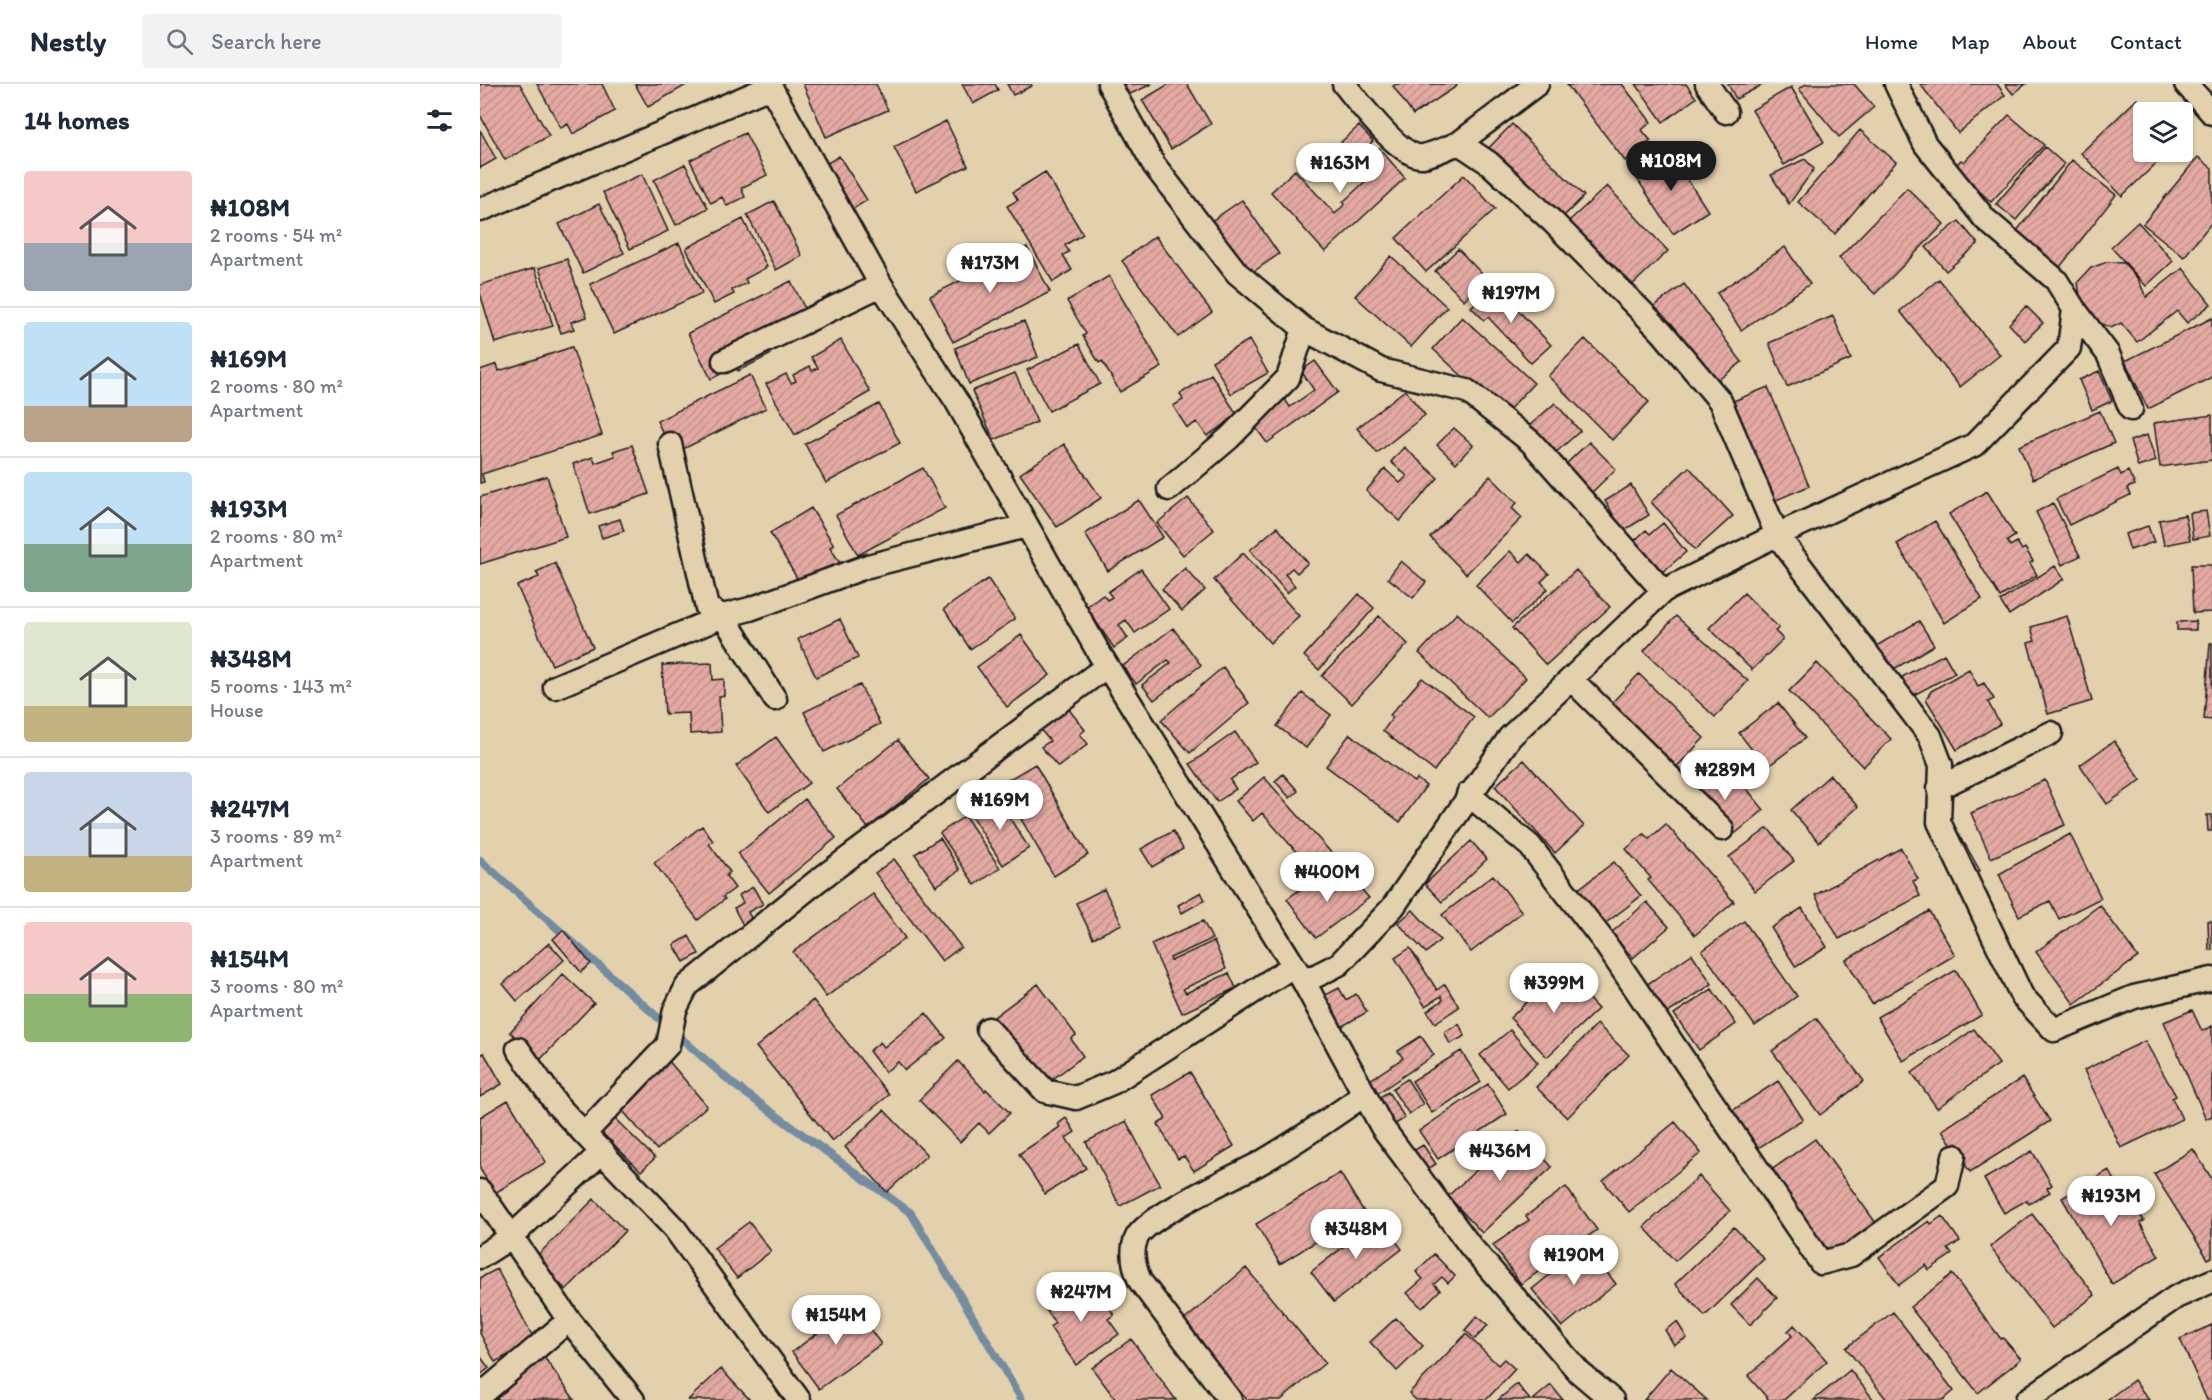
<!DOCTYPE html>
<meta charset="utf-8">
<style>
body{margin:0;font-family:Itim,sans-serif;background:#f2f2f3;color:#1f2937;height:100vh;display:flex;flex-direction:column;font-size:22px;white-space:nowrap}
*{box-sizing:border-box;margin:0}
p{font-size:20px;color:#747a83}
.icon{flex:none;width:33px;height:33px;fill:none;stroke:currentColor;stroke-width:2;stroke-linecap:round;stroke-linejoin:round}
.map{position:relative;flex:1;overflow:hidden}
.panel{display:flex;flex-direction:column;background:#fff;width:480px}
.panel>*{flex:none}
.controls{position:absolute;left:1653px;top:18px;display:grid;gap:12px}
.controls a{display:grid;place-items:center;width:60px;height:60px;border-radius:6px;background:#fff;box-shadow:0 2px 4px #0004;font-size:30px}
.price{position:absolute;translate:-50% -51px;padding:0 14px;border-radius:21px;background:#fff;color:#222;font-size:20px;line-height:39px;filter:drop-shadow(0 2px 3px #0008)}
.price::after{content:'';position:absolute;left:50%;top:36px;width:18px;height:14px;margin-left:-9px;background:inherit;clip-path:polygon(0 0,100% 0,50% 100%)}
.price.current{background:#1c1c1c;color:#fff}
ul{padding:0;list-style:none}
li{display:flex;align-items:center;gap:18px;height:150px;padding:0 24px}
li+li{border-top:2px solid #e0e1e3}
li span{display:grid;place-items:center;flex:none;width:168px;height:120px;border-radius:6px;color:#555}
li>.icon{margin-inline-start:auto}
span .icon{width:72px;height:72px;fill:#fffc;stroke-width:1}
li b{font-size:26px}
h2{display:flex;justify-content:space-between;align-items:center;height:72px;padding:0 24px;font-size:26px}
header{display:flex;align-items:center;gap:36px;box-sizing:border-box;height:84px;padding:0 30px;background:#fff;border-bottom:2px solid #e0e1e3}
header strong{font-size:28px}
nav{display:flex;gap:33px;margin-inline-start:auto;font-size:21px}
.search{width:420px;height:54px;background:#f2f2f3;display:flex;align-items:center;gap:15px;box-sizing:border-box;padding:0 21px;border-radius:6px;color:#747a83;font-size:22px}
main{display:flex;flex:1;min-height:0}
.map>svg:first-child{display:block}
</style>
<header>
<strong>Nestly</strong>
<div class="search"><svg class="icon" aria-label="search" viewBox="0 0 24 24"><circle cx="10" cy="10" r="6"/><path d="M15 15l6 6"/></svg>Search here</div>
<nav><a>Home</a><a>Map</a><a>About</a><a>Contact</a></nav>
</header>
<main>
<section class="panel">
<h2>14 homes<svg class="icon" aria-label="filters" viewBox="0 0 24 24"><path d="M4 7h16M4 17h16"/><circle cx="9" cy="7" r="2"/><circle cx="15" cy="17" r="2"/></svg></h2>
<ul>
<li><span style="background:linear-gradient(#f6c9c9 60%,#9aa5b1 0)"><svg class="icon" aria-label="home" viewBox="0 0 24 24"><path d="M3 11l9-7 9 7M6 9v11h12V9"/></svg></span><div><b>₦108M</b><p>2 rooms · 54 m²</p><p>Apartment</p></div></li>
<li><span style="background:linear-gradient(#bfe0f5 70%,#b9a48a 0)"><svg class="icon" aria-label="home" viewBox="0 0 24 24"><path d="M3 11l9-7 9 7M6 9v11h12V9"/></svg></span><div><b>₦169M</b><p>2 rooms · 80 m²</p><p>Apartment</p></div></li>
<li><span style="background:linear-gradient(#bfe0f5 60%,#7fa58c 0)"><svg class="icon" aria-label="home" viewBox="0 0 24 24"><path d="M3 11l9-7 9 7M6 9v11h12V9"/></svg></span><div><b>₦193M</b><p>2 rooms · 80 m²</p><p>Apartment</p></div></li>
<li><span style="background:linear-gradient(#dfe7d0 70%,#c2b280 0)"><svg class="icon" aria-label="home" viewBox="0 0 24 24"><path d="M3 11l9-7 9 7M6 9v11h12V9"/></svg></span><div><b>₦348M</b><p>5 rooms · 143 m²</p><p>House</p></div></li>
<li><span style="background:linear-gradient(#c9d6e8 70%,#c2b280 0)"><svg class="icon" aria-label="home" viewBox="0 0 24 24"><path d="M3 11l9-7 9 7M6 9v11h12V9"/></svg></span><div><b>₦247M</b><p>3 rooms · 89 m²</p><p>Apartment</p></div></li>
<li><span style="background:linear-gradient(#f6c9c9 60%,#8fb573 0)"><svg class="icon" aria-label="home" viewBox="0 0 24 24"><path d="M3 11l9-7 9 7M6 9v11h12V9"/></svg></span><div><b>₦154M</b><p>3 rooms · 80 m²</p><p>Apartment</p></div></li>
</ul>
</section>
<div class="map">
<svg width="1732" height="1316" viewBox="0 0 1732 1316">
<defs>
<pattern id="building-hatch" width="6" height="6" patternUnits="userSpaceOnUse" patternTransform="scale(1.5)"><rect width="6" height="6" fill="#e4a9a2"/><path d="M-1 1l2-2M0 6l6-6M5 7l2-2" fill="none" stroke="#c3918b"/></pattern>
</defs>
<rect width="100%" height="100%" fill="#e3d1ae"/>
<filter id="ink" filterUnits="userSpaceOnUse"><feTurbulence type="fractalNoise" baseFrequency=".0167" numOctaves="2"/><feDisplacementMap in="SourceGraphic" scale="12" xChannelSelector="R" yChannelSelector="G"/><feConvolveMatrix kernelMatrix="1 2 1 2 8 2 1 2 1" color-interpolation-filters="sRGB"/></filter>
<g filter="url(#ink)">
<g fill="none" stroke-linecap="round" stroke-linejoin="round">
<path stroke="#748ba0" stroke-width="8" d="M0,776l253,224 178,129 111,187"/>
</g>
<path fill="url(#building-hatch)" stroke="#1c1c1c" stroke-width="1.5" d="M0,0h40l29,52 -44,24 -25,-45z
M57,0h65l13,27 -42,23 -5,-10 -7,4z
M155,0h53l-40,23z
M323,0h73l12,26 -62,27z
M482,0h33l3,6 -25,14z
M527,0h24l1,2 -19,9z
M643,0h29l-24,11z
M689,0h18l24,40 -40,25 -29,-49z
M916,0h60l1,2 -44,29 -20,-29z
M1142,0l29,38 -9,8 9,11 -26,20 -58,-76z
M1156,0h50l10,14 -33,24z
M1248,0h36l-28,15z
M1326,0h48l20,23 -35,30 -40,-48z
M1440,0h77l8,11 -47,38z
M1525,0h21l-13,10z
M1311,3l33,55 -40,23 -32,-55z
M1657,15l12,13h-5v40h24l-46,44 -41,-43z
M1529,31l35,30 -53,57 -37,-35 7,-7 3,2z
M466,37l22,45 -52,25 -22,-44z
M1032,40l72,72 -31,31 -71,-72z
M879,42l14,15 -4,4 6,6 4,-3 26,30 -80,74 -54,-60 24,-22 40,44 10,-10 -2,-2 28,-26 -30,-34z
M0,46l16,29 -16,9z
M1380,46l36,32 -61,72 -37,-32z
M265,49l22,42 -26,13 4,9 -18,9 -5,-9 -11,6 -21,-43z
M1565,63l19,17 -48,56 -20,-16z
M1189,67l39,60 -35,23 -39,-60z
M359,72l28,44 -23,15 -28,-45z
M1718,73l14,11v54l-28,35 -41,-33z
M1325,75l9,10 -25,35 -18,-29z
M1592,76l44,35 -56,72 -44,-35z
M205,80l23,44 -32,17 -22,-45z
M565,88l38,62 -18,11 4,7 -6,3 9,15 -19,12 -46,-76 11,-6 -5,-8z
M162,90l26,57 -38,18 -27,-57z
M984,91l31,34 -69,63 -30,-34z
M1127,102l61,65 -39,37 -61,-66z
M1427,104l37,36 -69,70 -36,-36z
M762,116l37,54 -35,24 -37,-54z
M294,117l28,55 -26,14 -29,-55z
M119,120l25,49 -41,20 -24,-49z
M263,135l24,48 -22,12 2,4 -15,7 2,4 -20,10 -28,-56z
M1479,137l19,23 -32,27 -20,-24z
M1658,138l35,39 -27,25 -35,-39z
M675,152l57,76 -34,25 -56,-76z
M199,159l23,50 -88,41 -24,-50z
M547,163l23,45 -97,50 -23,-46z
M1305,163l25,37 -69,46 -24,-37z
M978,165l28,29 -22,22 -29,-29z
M911,172l56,51 -36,40 -56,-51z
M87,175l20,58 -16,5 3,7 -13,4 -22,-65z
M1627,178l17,1 14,16 8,18 37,-29 28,36 -24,19 -10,-12 -40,31 -16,-19 -10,5 -13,-6 -18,-25 -2,-15 13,-14z
M55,184l18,58 -58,17 -15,-50v-8z
M629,192l53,91 -42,25 -18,-31 -3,2 -16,-27 3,-2 -19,-33z
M1459,195l61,76 -40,32 -60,-76z
M311,197l23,46 -46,23 2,5 -32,16 -2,-5 -25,13 -23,-46z
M1204,200l58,78 -36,27 -58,-78z
M1014,201l57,60 -20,18 -43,-46 -4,3 -13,-13z
M1546,222l17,17 -18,18 -16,-17z
M1353,232l18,43 -64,28 -18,-44z
M982,233l72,66 -30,32 -71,-66z
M1732,234v59l-64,32 -23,-48z
M544,237l14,36 -69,27 -14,-36z
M1105,255l64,63 -37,38 -64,-64z
M361,256l29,52 -75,43 -29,-51 20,-10 5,9 5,-2 -3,-6 17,-9 2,5 6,-3 -7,-11z
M769,256l19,33 -37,21 -19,-33z
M599,260l21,40 -51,27 -22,-41z
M92,263l30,88 -120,39 2,8 -4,1v-113l17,-6 2,7z
M835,277l23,31 -71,51 -20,-27 33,-24 10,15 24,-17 -13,-19z
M1619,287l13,30 -20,9 -13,-30z
M535,289l22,49 -43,18 -22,-49z
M731,290l27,42 -31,20 -10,-14 -10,6 -14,-22 10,-6 -3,-6z
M270,291l16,33 -93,46 -16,-33z
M1288,303l41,99 -42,18 -41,-100z
M925,306l20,25 -48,38 -20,-25z
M1075,319l25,28 -27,24 -25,-28z
M399,320l21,39 -74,40 -21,-39z
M1620,327l14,32 -81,36 -14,-33z
M1732,331v45l-52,7 -6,-44z
M974,344l19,17 -17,18 -19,-18z
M1667,351l9,26 -18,6 -8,-26z
M1109,358l27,27 -27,26 -26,-28z
M584,360l37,54 -44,29 -37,-53z
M152,361l17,49 -59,20 -17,-50 20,-7 2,6 20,-7 -2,-5z
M924,363l34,31 -38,43 -34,-30 19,-22 15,14 7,-7 -16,-14z
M1209,383l44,49 -38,34 -44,-48z
M443,384l22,40 -87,47 -22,-40z
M1638,385l3,6 7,-4 7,14 -8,3 3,7 -61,30 -13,-26z
M67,392l19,61 -86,27v-67z
M1010,392l27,27 -5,5 10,10 -56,56 -36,-37z
M1151,401l18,30 -26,16 -18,-30z
M1507,407l28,45 -8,5 3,5 7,-4 5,8 3,-2 8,13 -3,2 7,12 -37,22 -51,-83z
M708,414l26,32 -31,25 -26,-32z
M659,416l24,37 -55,34 -23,-37z
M1573,419l27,53 -18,9 -26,-53z
M331,424l23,37 -4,2 13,21 -39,22 -34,-57z
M1726,427l4,25 -17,3 -3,-26z
M1705,431l5,25 -26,5 -5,-25z
M140,435l4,12 -22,7 -4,-12z
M1455,437l47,78 -38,24 -47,-79z
M1183,439l23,29 -27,23 -27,-32 14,-13 4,4z
M1668,442l6,16 -24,8 -5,-16z
M797,443l31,36 -11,10 -5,-5 -7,6 10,12 -8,7 -37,-43z
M1030,467l11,11 8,-8 20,20 -8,8 7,7 -36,34 -36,-38z
M763,469l56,63 -29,27 -56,-63z
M921,477l25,21 -13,16 -25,-20z
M75,479l38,84 -41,18 -35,-79 22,-9 -3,-5z
M1711,481h21v47l-19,1z
M1575,482l9,13 -55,36 -9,-14z
M705,484l20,22 -23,21 -20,-22z
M661,485l28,40 -34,24 -9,-13 -7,5 9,13 -14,10 -28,-41 17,-12 4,5 5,-3 -4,-5z
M1096,486l34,37 -64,58 -34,-37z
M508,495l27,40 -45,30 -26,-40z
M1264,509l35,35 -4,3 8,8 -31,31 -43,-42z
M879,510l15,14 -55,62 -15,-14z
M977,529l69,65 -38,40 -69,-65z
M899,532l29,28 -56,60 -30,-28z
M1196,532l72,65 -33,36 -71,-66z
M1587,532l25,85 -44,13 -20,-71 7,-2 -4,-14z
M360,535l18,39 -42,19 -18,-38z
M1439,537l15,24 -48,29 -15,-25z
M1716,537v9h-19v-8z
M693,544l28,37 -47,35 -12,-15 29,-22 -3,-3 -32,24 -13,-18z
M541,551l29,40 -43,32 -30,-40z
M1730,559h2v77l-8,-1z
M1464,570l11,19 -43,23 -10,-19z
M232,579l1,17 11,-1v17h-5l2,36 -31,2 -1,-21 -24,1 -3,-49z
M1337,579l74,76 -28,28 -74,-76z
M743,583l26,36 -59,50 -29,-33z
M1489,585l9,17 6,-3 10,16 -6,3 12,22 -43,26 -31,-51 5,-8z
M1159,590l65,64 -35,37 -66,-63z
M942,594l52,39 -40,54 -51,-40 10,-14 -3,-2z
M380,601l20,39 -56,28 -20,-40z
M822,609l29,22 -25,33 -29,-22z
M1298,619l27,35 -39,30 -27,-35z
M587,623l18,23 -5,4 8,10 -30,23 -17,-20 9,-6 -10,-12z
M755,648l21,30 -26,18 6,9 -19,13 -27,-38z
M870,650l64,48 3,-3 9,7 -26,36 -74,-56z
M296,653l33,46 -40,29 -33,-46z
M418,656l31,39 -61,49 -31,-39z
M1634,657l27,39 -34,24 -27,-39z
M1044,676l60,66 -29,27 -60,-67z
M1244,677l40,49 -38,31 -40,-48z
M555,680l53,91 -34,21 -53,-92z
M803,690l15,17 -8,7 -15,-17z
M1350,691l28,32 -39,35 -28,-32z
M784,693l78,88 -19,17 -61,-69 -9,8 -17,-20z
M1565,696l20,45 -74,33 -20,-45z
M516,713l33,51 -26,17 -33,-51z
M325,715l31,39 -67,55 -31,-39z
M1727,731h5v16h-4z
M485,732l35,52 -25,17 -35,-52z
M1186,740l68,78 -39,33 -47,-55 3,-2 -25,-29 18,-15 5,5z
M222,742l11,15 -4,3 21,28 -4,4 9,12 -12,9 2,2 -27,21 -44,-57z
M1288,744l26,33 -39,30 -26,-34z
M693,747l10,18 -31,18 -11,-18z
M1590,750l31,64 -42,21 -9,-18 -31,15 -20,-42z
M460,754l20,32 -24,16 -21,-32z
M991,757l16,18 -45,43 -17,-18z
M1485,760l15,27 -12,6 -14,-26z
M1421,764l17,31 -5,2 7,15 -81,43 -24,-44z
M414,775l67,88 -19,14 -67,-88z
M1134,778l27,34 -43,33 -26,-35z
M865,787l24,27 -53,40 -29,-39 26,-19 7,9z
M1013,791l29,37 -51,40 -29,-37z
M273,803l10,17 -15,8 4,8 -9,5 -9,-17 9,-5 -4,-8z
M624,805l18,35 -29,14 -17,-35z
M721,808l4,8 -23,13 -4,-8z
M393,810l32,44 -79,59 -33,-45z
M1167,818l22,25 -36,31 -22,-25z
M1620,821l38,52 -64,47 -38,-52z
M1322,824l25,39 -31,20 -25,-39z
M933,826l27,30 -14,13 -28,-30z
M1449,827l26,44 -83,49 -26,-44z
M723,837l9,18 -42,19 1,3 43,-20 12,28 -43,20 3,4 43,-20 7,15 -54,25 -31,-69z
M1264,837l53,75 -42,30 -53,-75z
M1728,837h4v29h-3z
M83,846l28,34 -10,8 -28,-33z
M209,852l10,18 -15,8 -10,-17z
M69,859l15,17 -47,41 -14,-17z
M930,864l27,42 8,-6 14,23 -24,16 -8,-12 16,-11 -2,-4 -16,10 -30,-48z
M1212,870l20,30 -47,31 -19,-30z
M1081,886l37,39 -51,48 -37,-39z
M1476,886l26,45 -79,46 -26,-44z
M83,890l31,29 -54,57 -30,-28z
M558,900l38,51 -5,4 12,17 -38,29 -51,-68z
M859,904l7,12 10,-6 11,18 -28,16 -17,-31z
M1232,905l24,35 -37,26 -25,-36z
M333,916l76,95 -57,46 -76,-94z
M1712,926l10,21 10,-5v90l-6,3 -42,-97z
M446,929l20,25 -41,32 -7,-8 -13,10 -16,-21 11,-9 4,5z
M1336,934l48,63 -44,34 -48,-64z
M979,940l6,12 -15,8 -6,-12z
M1117,940l32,31 -62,63 -31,-31z
M1494,945l25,35 -62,44 -25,-35z
M1030,946l28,33 -30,25 -28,-33z
M941,952l13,19 -62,42 -8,-13 39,-26 -5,-7z
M1665,957l31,55 -4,2 10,21 -61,29 -37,-78z
M981,967l20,31 -49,31 -20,-32z
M4,969l18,31 -22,13v-42z
M187,975l40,47 -50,44 -41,-47z
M478,977l27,30 1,-2 24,24 -21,20 -10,-10 -19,19 -41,-42z
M710,988l44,74 -40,25 -10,-15 -6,3 -20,-35 8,-5 -14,-24z
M1542,994l28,43 -80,51 -28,-42z
M927,995l16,25 -14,10 -17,-25z
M1298,997l25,38 -51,33 -25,-38z
M1008,1000l19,30 -69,45 -19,-28z
M908,1008l17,26 -14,9 -16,-27z
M28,1016l38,62 -51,31 -15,-24v-52z
M404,1026l43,45 -40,37 -42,-45z
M130,1030l45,44 -14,13 -44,-43z
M586,1034l9,14 -9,6 20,30 -41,26 -26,-40 41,-27 -2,-3z
M646,1037l34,64 -40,21 -34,-64z
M1195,1038l26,31 -72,59 -26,-31z
M1039,1047l33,36 -70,66 -34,-37z
M1335,1055l64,88 -46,30 -63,-86z
M943,1061l13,19 -13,8 -13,-19z
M1713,1065l19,30v78l-4,2 -54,-85z
M1552,1067l20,34 -5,3 3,4 -21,12 -2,-4 -23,13 -20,-34z
M1629,1086l19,33 4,-2 12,20 -4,2 19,33 -47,28 -50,-86z
M860,1089l24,39 -84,52 -24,-40z
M1219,1092l31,35 -55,50 -31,-34z
M1086,1103l31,43 -76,54 -28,-39 36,-25 -3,-4z
M114,1115l31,32 -59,59 -31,-32z
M1552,1130l63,81 -43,33 -62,-81z
M1462,1132l18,25 -12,8 4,5 -23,16 -3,-5 -27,20 -20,-28 50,-36 2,3z
M899,1135l23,30 -68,53 -23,-30z
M269,1138l22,29 -34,27 -23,-30z
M1254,1143l30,32 -59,57 -30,-32z
M1106,1162l30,38 -54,43 -30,-38z
M954,1170l21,22 -7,7 -6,-6 -8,7 6,6 -18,18 -15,-15 16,-14 -7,-7z
M766,1184l79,95 -44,37h-34l-65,-78z
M17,1185l38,72 -40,21 -15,-29v-55z
M1472,1190l49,65 2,-1 18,21 -43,34 -68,-86z
M1278,1194l19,20 -27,27 -19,-20z
M602,1198l15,20 6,-4 11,17 -6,4 11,15 -43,31 -26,-38 5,-4 -10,-15z
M369,1217l32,43 -62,45 -27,-37 31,-23 -4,-6z
M1413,1228l61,79 -11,9h-56l-41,-52z
M997,1232l11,9 -13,14 -10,-9z
M916,1234l27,28 -26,25 -27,-29z
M1197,1238l10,16 -13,7 -9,-15z
M1314,1241l33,36 -43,39h-15l-21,-24 44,-40 -4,-5z
M1732,1241v75h-5l-27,-61z
M986,1250l32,31 6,-6 11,10 -29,31h-70l-7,-7z
M651,1255l45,61h-60l-24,-32z
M0,1272l9,12 -9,7z
M64,1273l30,42 -86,1 -1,-2z
M1191,1284l36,32h-63z
M241,1285l29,31h-62z
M1370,1286l24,30h-60z
M1654,1296l15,20h-42z
M1037,1300l13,16h-32z
M1071,1301l12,15h-30z"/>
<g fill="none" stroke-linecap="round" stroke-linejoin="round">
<g stroke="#1c1c1c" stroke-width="27">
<path id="street" d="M289,0l112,201 76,117 142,251 205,329 78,145 89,120 108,125 33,28
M629,0l45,81 83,108 67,56 77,41 86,21 64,51 132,149
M864,0c14,17 57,75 79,72 12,-2 25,-9 36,-13l30,20 64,59 109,110 58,69 57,134 153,201 11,29 -2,57 83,174 32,34 80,-33 78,-18
M1227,0l19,28
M1706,0l26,29
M979,59l78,-59
M0,126l290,-123
M1594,225l34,45 23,55
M244,277l157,-76
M190,360l37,164 16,8 52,83
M689,405l60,-51 59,-60 16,-49
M1091,595l151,150
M75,603l168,-71 27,-7 118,-43 158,-40
M1459,704l112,-55
M988,710l62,52 72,93 219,324 30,-8 96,-69 7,-30
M824,898l35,-18 54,-57 117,-170 153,-146 114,-56 197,-90 95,-97 5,-39 -18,-29 -71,-61 -60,-75 -29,-60
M508,945l57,62 31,7 38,-16 179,-116
M38,965l39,56 118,124 124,171
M105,1049l83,-88 7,-35 12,-24 129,-104 291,-216
M0,1107l89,129 64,80
M0,1173l31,-20 92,-86
M0,1312l89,-76
M750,1316l-90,-119c-6,-14 -10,-30 -3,-44 12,-22 98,-60 123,-74 36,-21 70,-44 104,-68
M1547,1316l149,-103 36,-16"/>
</g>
<use href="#street" stroke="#e3d1ae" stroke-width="22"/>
</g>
</g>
</svg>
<div class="controls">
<a><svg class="icon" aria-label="layers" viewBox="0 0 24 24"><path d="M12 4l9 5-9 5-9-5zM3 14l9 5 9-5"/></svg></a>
</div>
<b class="price current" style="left:1191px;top:108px">₦108M</b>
<b class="price" style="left:860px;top:110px">₦163M</b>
<b class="price" style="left:510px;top:210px">₦173M</b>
<b class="price" style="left:1031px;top:240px">₦197M</b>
<b class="price" style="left:1245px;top:717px">₦289M</b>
<b class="price" style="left:520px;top:747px">₦169M</b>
<b class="price" style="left:847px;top:819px">₦400M</b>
<b class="price" style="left:1074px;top:930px">₦399M</b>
<b class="price" style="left:1020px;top:1098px">₦436M</b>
<b class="price" style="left:1631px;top:1143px">₦193M</b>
<b class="price" style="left:876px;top:1176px">₦348M</b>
<b class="price" style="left:1094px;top:1202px">₦190M</b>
<b class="price" style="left:601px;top:1239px">₦247M</b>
<b class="price" style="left:356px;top:1262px">₦154M</b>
</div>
</main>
